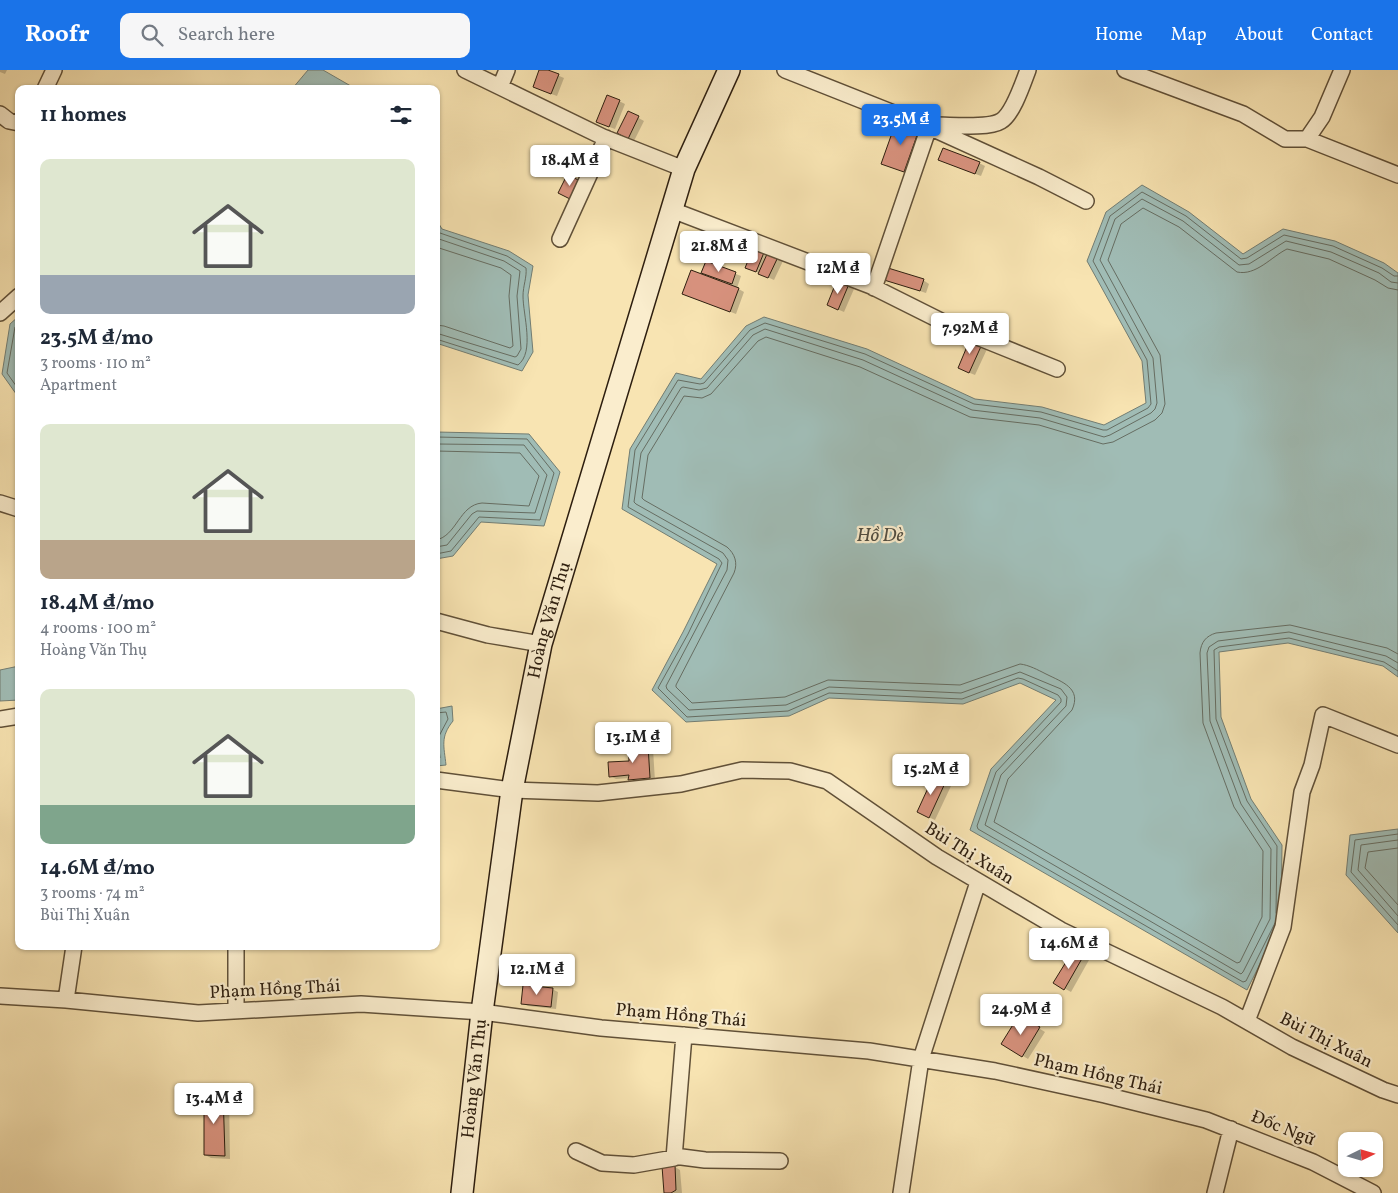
<!DOCTYPE html>
<meta charset="utf-8">
<style>
body{margin:0;font-family:Vollkorn,serif;background:#f6f6f7;color:#1f2937;height:100vh;display:flex;flex-direction:column;font-size:19px;white-space:nowrap}
*{box-sizing:border-box;margin:0}
p{font-size:16px;color:#747a83}
.icon{flex:none;width:28px;height:28px;fill:none;stroke:currentColor;stroke-width:2;stroke-linecap:round;stroke-linejoin:round}
.map{position:relative;flex:1;overflow:hidden}
.drawer{position:absolute;left:15px;top:15px;width:425px;height:865px;display:flex;flex-direction:column;background:#fff;border-radius:10px;box-shadow:0 1px 4px #0004}
.drawer>*{flex:none}
.needle{width:32px;rotate:85deg}
.controls{position:absolute;left:1338px;top:1062px;display:grid;gap:10px}
.controls a{display:grid;place-items:center;width:45px;height:45px;border-radius:10px;background:#fff;box-shadow:0 1px 4px #0004;font-size:25px}
.price{position:absolute;translate:-50% -42px;padding:0 11px;border-radius:5px;background:#fff;color:#222;font-size:16px;line-height:32px;filter:drop-shadow(0 1px 2px #0008)}
.price::after{content:'';position:absolute;left:50%;top:30px;width:15px;height:11px;margin-left:-8px;background:inherit;clip-path:polygon(0 0,100% 0,50% 100%)}
.price.current{background:#1a73e8;color:#fff}
ul{padding:0;list-style:none}
li{display:grid;align-content:center;gap:10px;height:265px;padding:0 25px}
li span{display:grid;place-items:center;height:155px;border-radius:10px;color:#555}
li>.icon{margin-inline-start:auto}
span .icon{width:90px;height:90px;fill:#fffc;stroke-width:1}
li b{font-size:21px}
h2{display:flex;justify-content:space-between;align-items:center;height:60px;padding:0 25px;font-size:21px}
header{display:flex;align-items:center;gap:30px;box-sizing:border-box;height:70px;padding:0 25px;background:#1a73e8;color:#fff}
header strong{font-size:24px}
nav{display:flex;gap:28px;margin-inline-start:auto;font-size:18px}
.search{width:350px;height:45px;background:#f6f6f7;display:flex;align-items:center;gap:12px;box-sizing:border-box;padding:0 18px;border-radius:10px;color:#747a83;font-size:19px}
.map>svg:first-child{display:block}
</style>
<header>
<strong>Roofr</strong>
<div class="search"><svg class="icon" aria-label="search" viewBox="0 0 24 24"><circle cx="10" cy="10" r="6"/><path d="M15 15l6 6"/></svg>Search here</div>
<nav><a>Home</a><a>Map</a><a>About</a><a>Contact</a></nav>
</header>
<div class="map">
<svg width="1398" height="1123" viewBox="0 0 1398 1123">
<rect width="100%" height="100%" fill="#f8e4b2"/>
<filter id="stains"><feTurbulence type="fractalNoise" baseFrequency=".004" numOctaves="4"/><feColorMatrix values="0 0 0 0 .2 0 0 0 0 .09 0 0 0 0 .02 0 0 0 .5 -.17"/></filter>
<radialGradient id="worn" r=".72"><stop offset=".6" stop-color="#630" stop-opacity="0"/><stop offset="1" stop-color="#630" stop-opacity=".3"/></radialGradient>
<path fill="#a0bcb5" stroke="#727d73" d="M308,0h15l33,19h-64z
M1142,115l47,27 54,42 40,-25 52,12 49,22 14,10v404l-15,-11 -95,-23 -69,9 2,65 30,82 31,46 -1,77 -34,68 -277,-160 21,-61 65,-69 -36,-17 -57,21 -134,-6 -40,18 -103,6 -34,-32 31,-58 34,-68 -95,-55 8,-60 46,-76 25,6 45,-53 18,-9 103,32 108,50 67,8 62,18 42,-22 -4,-42 -55,-100 19,-49z
M436,149l6,10 67,22 24,15 -5,29 5,57 -11,19 -86,-28z
M19,246v82l-17,-24 8,-50z
M436,362l93,2 31,38 -16,54 -63,-4 -28,34 -17,3z
M19,596v34l-19,1v-31z
M452,636l1,15c-13,16 -9,25 -7,44l-10,1v-57z
M1398,759v104l-52,-58 4,-40z"/>
<path fill="#0003" d="M0,0h7l-2,4 -5,-2z
M541,0h4l19,8 -7,18 -17,-6z
M619,31l6,3 -10,25 -11,-4z
M628,42l16,9 -10,20 -10,-5z
M898,50l27,11 -15,43 -27,-11z
M946,93h33l6,3 -4,10z
M765,181l18,10 -9,19 -22,-10z
M706,192l35,14 -4,12 7,4 -8,22 -47,-18 23,-17v-1l-9,-6z
M923,210l6,4 -3,9 -34,-11z
M848,216l6,3 -10,23 -16,-7z
M972,269l16,8 -13,28 -10,-4z
M647,676l6,3 2,32 -20,1 -5,-4 -14,1 -6,-3 20,-14z
M945,712l6,4 -16,34 -11,-5z
M1074,881l15,9 -18,32 -16,-9z
M552,919l6,3 -2,17 -28,-3 -6,-3z
M1019,946l26,16 -17,27 -25,-15z
M223,1024l6,3 1,62 -19,-1 -6,-3z
M675,1097l5,3 2,23h-17z"/>
<g fill="none" stroke-linecap="round" stroke-linejoin="round">
<path stroke="#666d62" stroke-width="1" d="M436,159l4,4 67,23 19,12c1,9 -3,18 -3,28 0,19 12,56 -5,69l-82,-26
M436,168l68,23 16,10 -3,25 4,53 -4,7 -2,1 -79,-24
M436,177l65,21 10,7 -2,21 4,50 -3,2 -66,-22 -8,-1
M1398,213l-7,-1 -12,-9 -48,-21 -45,-11 -37,23 -10,1 -56,-44 -41,-22 -27,20 -15,41 53,98 4,45 -2,6 -4,4 -41,22 -6,2 -64,-19 -68,-8 -109,-50 -98,-31 -12,6 -46,53 -8,2 -16,-3 -2,1 -40,65 -7,49 2,2 87,49 5,7 -1,10 -61,116 1,3 22,21 97,-5 43,-18 132,6 59,-21 41,17 6,8 -1,9 -65,69 -16,50 256,149 2,-2 27,-53 1,-70 -30,-45 -31,-83 -3,-68 2,-6 9,-6 71,-9 97,24 12,7
M1398,220l-10,-2 -13,-8 -46,-21 -42,-10c-16,8 -31,27 -50,23l-58,-45 -36,-19 -22,16 -13,36 52,95 5,49 -3,9 -7,7 -42,22 -10,2 -64,-19 -69,-8 -110,-50 -94,-30 -8,4 -47,53 -9,4 -18,-2 -36,59 -6,43 2,2 83,47c8,7 11,16 7,26l-58,112v2l16,16 93,-6 43,-17 132,5 60,-21c9,1 18,6 26,10 16,8 36,14 26,36l-64,69 -14,43 243,141 3,-1 22,-45 1,-66 -29,-44 -31,-84 -3,-70c1,-11 6,-17 16,-20l74,-8 97,23 11,6
M19,253l-4,4 -8,46 12,17
M436,367l91,2 27,34 -14,47 -61,-3 -28,34 -15,3
M436,374l88,1 23,30 -12,38 -58,-2 -5,3 -25,31 -11,2
M436,381l84,2 19,23 -10,30 -47,-3c-23,2 -25,33 -46,37
M436,643l10,-1 2,7 -10,19 2,20 -4,3
M1398,764l-43,6 -4,32 47,53
M1398,770l-37,5 -3,25 40,46
M1398,778l-30,4 -3,16 33,37
M1276,843l1,-67 -30,-45 -31,-82 -2,-69 5,-3 70,-9 95,24 14,9
M1275,853l-29,58 -3,1 -265,-153 -1,-3 19,-54 65,-70v-3l-3,-4 -35,-16 -5,-1 -56,21 -133,-6 -41,18 -101,6 -29,-29 30,-54 34,-71 -3,-4 -91,-52 7,-57 43,-70 22,4 4,-1 46,-53 15,-7 100,31 109,50 67,8 62,18h4l41,-22 3,-4 -4,-44 -54,-99 17,-45 32,-24 44,24 55,43 6,-1 37,-23 49,11 49,22 12,8h4"/>
</g>
<path fill="#d8927e" stroke="#2d1e0f" d="M539,0h9l11,4 -8,20 -18,-7z
M607,25l13,5 -11,27 -13,-5z
M628,41l11,5 -11,23 -11,-6z
M897,49l23,8 -16,45 -23,-8z
M943,78l37,14 -5,12 -37,-14z
M567,105l14,6 -9,19 -14,-7z
M754,176l11,4 -9,22 -11,-4z
M768,182l10,5 -10,21 -10,-4z
M706,191l30,11 -4,12 -31,-11z
M888,198l36,11 -4,12 -36,-11z
M691,200l48,18 -9,24 -48,-18z
M837,210l12,4 -11,26 -11,-5z
M971,267l12,5 -14,31 -11,-5z
M648,675l2,33 -22,2 1,-5 -20,2 -1,-15 21,-1 -1,-15z
M934,705l12,6 -17,37 -12,-6z
M1074,879l10,6 -20,35 -11,-7z
M523,915l30,3 -2,19 -30,-3z
M1019,945l21,12 -18,30 -21,-13z
M223,1022l2,64 -21,-1v-62z
M675,1095l1,25 -5,3h-7l-2,-27z"/>
<g fill="none" stroke-linecap="round" stroke-linejoin="round">
<g stroke="#605038" stroke-width="18">
<path id="minor" d="M465,0l138,67 81,32
M785,0l144,57 110,50 47,24
M1125,0l118,44 42,25h22l15,-22 20,-47
M500,17l7,-17
M45,19l9,-19
M0,44l9,7 10,2
M1307,69l91,36
M672,140l199,76 84,42 102,41
M560,169l46,-101
M874,218l55,-161 7,-2c16,0 52,4 65,-4 12,-7 22,-38 27,-51
M0,243l19,-17
M0,433l19,6
M436,551l52,14 53,9
M0,649l19,-3
M436,710l76,10 86,3 83,-9 61,-14 48,1 37,10 110,76 124,73 161,77 70,40 91,43 15,5
M0,926l66,4 132,13 163,-9 121,8 119,16 268,23 126,20 110,24 101,25 107,42 60,31
M66,930l8,-54
M236,941v-65
M1247,951l36,-94 19,-135 10,-27 11,-50 75,30
M576,1081l26,12 32,2 40,-7 10,-123
M674,1086l31,4 75,1
M901,1123l20,-134 57,-177
M1215,1123l16,-64"/>
</g>
<g stroke="#2d1e0f" stroke-width="24">
<g id="secondary">
<path id="s1" d="M462,1123l20,-181 30,-222 29,-146 143,-475 45,-99"/>
</g>
</g>
<use href="#minor" stroke="#faedcd" stroke-width="15"/>
<use href="#secondary" stroke="#faedcd" stroke-width="21"/>
</g>
<g text-anchor="middle" dominant-baseline="central" stroke-width="4.5" stroke-linejoin="round" paint-order="stroke">
<g font-size="18" fill="#2d1e0f" stroke="#faedcd">
<text stroke="none"><textPath href="#s1" startOffset="580">Hoàng Văn Thụ</textPath></text>
<text transform="translate(969 784) rotate(32)">Bùi Thị Xuân</text>
<text transform="translate(275 920) rotate(-3)">Phạm Hồng Thái</text>
<text transform="translate(681 946) rotate(5)">Phạm Hồng Thái</text>
<text transform="translate(1326 971) rotate(27)">Bùi Thị Xuân</text>
<text transform="translate(1098 1005) rotate(13)">Phạm Hồng Thái</text>
<text stroke="none"><textPath href="#s1" startOffset="115">Hoàng Văn Thụ</textPath></text>
<text transform="translate(1283 1059) rotate(22)">Đốc Ngữ</text>
</g>
<g font-size="19" font-style="italic" fill="#504d41" stroke="#faedcd">
<text x="880" y="466">Hồ Dè</text>
</g>
</g>
<rect width="100%" height="100%" filter="url(#stains)"/>
<rect width="100%" height="100%" fill="url(#worn)"/>
</svg>
<div class="controls">
<a><svg class="needle" viewBox="-14 -14 28 28"><path d="M0-13l5 13h-10z" fill="#e53935"/><path d="M0 13l5-13h-10z" fill="#747a83"/></svg></a>
</div>
<b class="price current" style="left:901px;top:76px">23.5M ₫</b>
<b class="price" style="left:570px;top:117px">18.4M ₫</b>
<b class="price" style="left:719px;top:203px">21.8M ₫</b>
<b class="price" style="left:838px;top:225px">12M ₫</b>
<b class="price" style="left:970px;top:285px">7.92M ₫</b>
<b class="price" style="left:633px;top:694px">13.1M ₫</b>
<b class="price" style="left:931px;top:726px">15.2M ₫</b>
<b class="price" style="left:1069px;top:900px">14.6M ₫</b>
<b class="price" style="left:537px;top:926px">12.1M ₫</b>
<b class="price" style="left:1021px;top:966px">24.9M ₫</b>
<b class="price" style="left:214px;top:1055px">13.4M ₫</b>
<section class="drawer">
<h2>11 homes<svg class="icon" aria-label="filters" viewBox="0 0 24 24"><path d="M4 7h16M4 17h16"/><circle cx="9" cy="7" r="2"/><circle cx="15" cy="17" r="2"/></svg></h2>
<ul>
<li><span style="background:linear-gradient(#dfe7d0 75%,#9aa5b1 0)"><svg class="icon" aria-label="home" viewBox="0 0 24 24"><path d="M3 11l9-7 9 7M6 9v11h12V9"/></svg></span><div><b>23.5M ₫/mo</b><p>3 rooms · 110 m²</p><p>Apartment</p></div></li>
<li><span style="background:linear-gradient(#dfe7d0 75%,#b9a48a 0)"><svg class="icon" aria-label="home" viewBox="0 0 24 24"><path d="M3 11l9-7 9 7M6 9v11h12V9"/></svg></span><div><b>18.4M ₫/mo</b><p>4 rooms · 100 m²</p><p>Hoàng Văn Thụ</p></div></li>
<li><span style="background:linear-gradient(#dfe7d0 75%,#7fa58c 0)"><svg class="icon" aria-label="home" viewBox="0 0 24 24"><path d="M3 11l9-7 9 7M6 9v11h12V9"/></svg></span><div><b>14.6M ₫/mo</b><p>3 rooms · 74 m²</p><p>Bùi Thị Xuân</p></div></li>
</ul>
</section>
</div>
